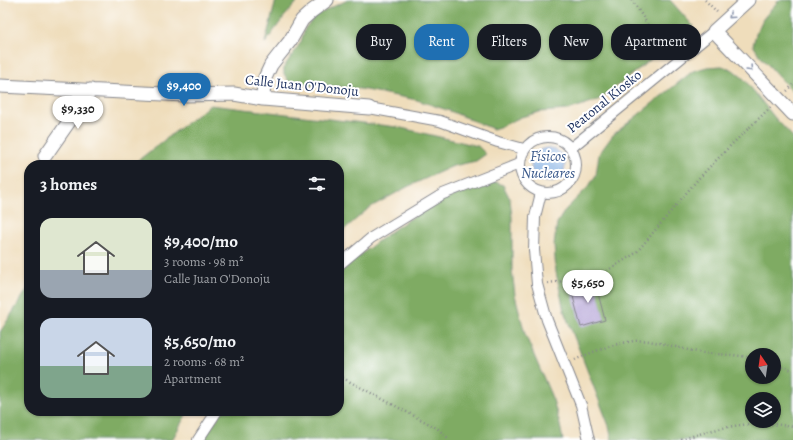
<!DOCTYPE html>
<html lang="en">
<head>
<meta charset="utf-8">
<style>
  :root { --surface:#171b24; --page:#242831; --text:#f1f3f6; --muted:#9ea1a6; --accent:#1f6fb2 }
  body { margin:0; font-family:Alegreya,serif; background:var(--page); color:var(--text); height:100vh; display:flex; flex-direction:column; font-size:15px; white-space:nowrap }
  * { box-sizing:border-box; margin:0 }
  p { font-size:13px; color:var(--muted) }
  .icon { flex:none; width:22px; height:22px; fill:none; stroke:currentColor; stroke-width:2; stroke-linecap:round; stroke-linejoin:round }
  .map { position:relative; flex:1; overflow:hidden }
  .sheet { position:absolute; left:24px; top:160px; width:320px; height:256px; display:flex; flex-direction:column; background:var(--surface); border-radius:16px; box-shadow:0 1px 3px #0004 }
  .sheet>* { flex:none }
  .guide { position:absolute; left:356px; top:24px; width:377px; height:36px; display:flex; gap:8px }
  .needle { width:26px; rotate:347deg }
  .buttons { position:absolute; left:745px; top:348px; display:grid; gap:8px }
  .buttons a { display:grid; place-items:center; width:36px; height:36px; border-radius:50%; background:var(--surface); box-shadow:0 1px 3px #0004; font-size:20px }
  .price { position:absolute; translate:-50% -34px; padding:0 9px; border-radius:14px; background:#fff; color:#222; font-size:13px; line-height:26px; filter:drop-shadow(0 1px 2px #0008) }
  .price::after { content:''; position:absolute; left:50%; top:24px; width:12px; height:9px; margin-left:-6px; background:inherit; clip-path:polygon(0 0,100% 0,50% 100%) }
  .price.current { background:var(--accent); color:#fff }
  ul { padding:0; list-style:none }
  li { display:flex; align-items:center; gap:12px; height:100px; padding:0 16px }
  li span { display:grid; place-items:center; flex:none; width:112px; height:80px; border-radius:12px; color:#555 }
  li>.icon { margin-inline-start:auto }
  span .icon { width:48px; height:48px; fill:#fffc; stroke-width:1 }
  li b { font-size:17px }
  h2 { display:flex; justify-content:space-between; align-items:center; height:48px; padding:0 16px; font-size:17px }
  .pill { padding:0 14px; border-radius:16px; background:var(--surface); box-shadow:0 1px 3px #0004; font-size:14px; line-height:36px }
  .pill.current { background:var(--accent); color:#fff }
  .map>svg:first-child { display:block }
  .forest { fill:#7fab63; stroke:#4d6d60; fill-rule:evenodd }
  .water { fill:#74a6df; stroke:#486a9e }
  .building { fill:#b2a2d6 }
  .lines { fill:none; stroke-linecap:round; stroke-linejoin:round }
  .pedestrian-casing { stroke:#85868c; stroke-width:12 }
  .minor-casing { stroke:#85868c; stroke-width:15 }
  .path { stroke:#85868c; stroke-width:2.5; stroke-dasharray:1 3; stroke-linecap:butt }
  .pedestrian { stroke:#fff; stroke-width:10 }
  .minor { stroke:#fff; stroke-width:13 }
  .oneway { stroke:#8d97ae }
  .labels { text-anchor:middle; stroke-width:4; stroke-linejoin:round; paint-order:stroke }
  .street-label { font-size:14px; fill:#1b2f5e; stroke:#fff }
  .water-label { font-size:15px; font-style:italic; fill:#3a598b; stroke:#fff }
</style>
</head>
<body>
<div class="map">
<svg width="793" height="440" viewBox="0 0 793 440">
  <rect width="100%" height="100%" fill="#fff"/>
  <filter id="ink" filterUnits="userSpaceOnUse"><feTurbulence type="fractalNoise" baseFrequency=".025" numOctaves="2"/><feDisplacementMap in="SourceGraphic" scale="8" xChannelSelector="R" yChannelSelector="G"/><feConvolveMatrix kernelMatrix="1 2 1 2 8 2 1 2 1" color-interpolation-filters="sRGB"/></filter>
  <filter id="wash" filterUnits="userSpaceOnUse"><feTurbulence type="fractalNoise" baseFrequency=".012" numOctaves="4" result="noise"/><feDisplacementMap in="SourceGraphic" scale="16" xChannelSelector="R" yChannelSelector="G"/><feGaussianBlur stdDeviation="0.9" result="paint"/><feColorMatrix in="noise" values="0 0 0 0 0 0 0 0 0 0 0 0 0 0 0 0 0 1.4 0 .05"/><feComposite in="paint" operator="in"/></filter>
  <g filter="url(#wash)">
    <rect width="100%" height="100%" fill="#efddbb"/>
    <path class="forest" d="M276,0h23l-15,17 -19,26z
      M348,0h322l23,26 -81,64 -14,10 -30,10 -29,2 -18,5 -19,9 -9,3 -43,-18 -33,-11 -57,-11 -40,-4h-19l-11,-2 -6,-9v-7l17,-25 4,-14 11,-12 14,-8z
      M779,0h14v92l-33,-36 -7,-11 3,-11 7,-15z
      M722,66l11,4 11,9 31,39 18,19v303h-181l-3,-14 -45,-115 -8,-39 -2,-27 3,-22 9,-14 23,-23 7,-11 3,-21 14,-19 80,-64 14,-4zM752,355h22v22h-22zM752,399h22v22h-22z
      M210,105l187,22 81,19 8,8 -10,7 -23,5 -46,21 -38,21 -30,26v-69h-207z
      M496,182l7,3 7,14 2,18v53l3,25 10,39 28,66 7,25 3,15h-360l19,-29h117v-138c46,-40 97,-78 157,-91z
      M29,287v124h159l-16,29h-172v-108z"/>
    <path class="water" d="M531 165a17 17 0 1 1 34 0a17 17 0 1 1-34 0Z"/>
    <g id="blocks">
      <path class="building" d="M595,282l10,38 -24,7 -10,-38z"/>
    </g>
  </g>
  <g filter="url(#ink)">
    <use href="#blocks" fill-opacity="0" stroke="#85868c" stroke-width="1"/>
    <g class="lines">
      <defs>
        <path id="pedestrian" d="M369,108l71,13 58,21 26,7
          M520 165a28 28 0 1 1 56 0a28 28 0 1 1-56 0Z
          M571,148l143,-117
          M541,193l-6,24 -1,33 3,34 10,36 34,85 8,35
          M339,265l32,-27 72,-44 76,-30
          M198,440l19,-29"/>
        <path id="minor" d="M748,0l-34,31 79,83
          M0,86l184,9 50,-1 29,5 106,9
          M263,99l1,-19 7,-15 7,-9 12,-15 12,-21 10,-9 15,-11
          M45,156l46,-66"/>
      </defs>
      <use href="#pedestrian" class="pedestrian-casing"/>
      <use href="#minor" class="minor-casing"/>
      <path class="path" d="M632,0l16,25 22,28
        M705,0l12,12
        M787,91l6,-6
        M548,283l23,-3 37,-10 28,-17 62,-74 34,-35 39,-37
        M575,360c18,-9 53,-22 74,-19 18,3 36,9 54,12 16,2 33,1 49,5
        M774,365l19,5
        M339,376l98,52 11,10v2
        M681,440c36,-13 74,-21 112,-13"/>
      <use href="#pedestrian" class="pedestrian"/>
      <use href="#minor" class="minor"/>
    </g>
    <defs><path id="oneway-chevron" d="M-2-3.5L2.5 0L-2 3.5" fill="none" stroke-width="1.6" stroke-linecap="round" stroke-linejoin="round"/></defs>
    <g class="oneway">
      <use href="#oneway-chevron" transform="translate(731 16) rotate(138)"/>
      <use href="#oneway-chevron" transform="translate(750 69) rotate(46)"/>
    </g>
  </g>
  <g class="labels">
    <g class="street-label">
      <text transform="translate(302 85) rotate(6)" y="5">Calle Juan O'Donoju</text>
      <text transform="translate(604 101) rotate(-39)" y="5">Peatonal Kiosko</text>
    </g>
    <g class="water-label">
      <text x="548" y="161">Físicos<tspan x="548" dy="17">Nucleares</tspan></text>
    </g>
  </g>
</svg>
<div class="buttons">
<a><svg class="needle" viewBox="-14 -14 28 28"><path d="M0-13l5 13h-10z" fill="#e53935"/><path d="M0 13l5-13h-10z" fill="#9ea1a6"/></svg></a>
<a><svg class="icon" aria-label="layers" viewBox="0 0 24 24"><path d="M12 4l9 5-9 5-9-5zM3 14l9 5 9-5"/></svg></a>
</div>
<b class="price current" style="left:184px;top:107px">$9,400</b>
<b class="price" style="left:78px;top:130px">$9,330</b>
<b class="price" style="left:588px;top:304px">$5,650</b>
<div class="guide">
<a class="pill">Buy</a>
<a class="pill current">Rent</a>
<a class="pill">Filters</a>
<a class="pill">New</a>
<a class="pill">Apartment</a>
</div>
<section class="sheet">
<h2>3 homes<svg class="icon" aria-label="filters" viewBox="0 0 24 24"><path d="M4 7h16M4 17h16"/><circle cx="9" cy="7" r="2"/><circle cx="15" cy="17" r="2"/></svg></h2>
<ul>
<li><span style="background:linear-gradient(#dfe7d0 65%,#9aa5b1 0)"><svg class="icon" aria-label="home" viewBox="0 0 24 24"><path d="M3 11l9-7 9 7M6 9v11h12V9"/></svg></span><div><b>$9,400/mo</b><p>3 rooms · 98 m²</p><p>Calle Juan O'Donoju</p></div></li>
<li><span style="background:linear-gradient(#c9d6e8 60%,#7fa58c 0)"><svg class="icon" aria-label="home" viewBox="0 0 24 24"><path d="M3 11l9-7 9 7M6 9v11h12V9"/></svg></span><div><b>$5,650/mo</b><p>2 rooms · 68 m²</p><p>Apartment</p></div></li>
</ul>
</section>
</div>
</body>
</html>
